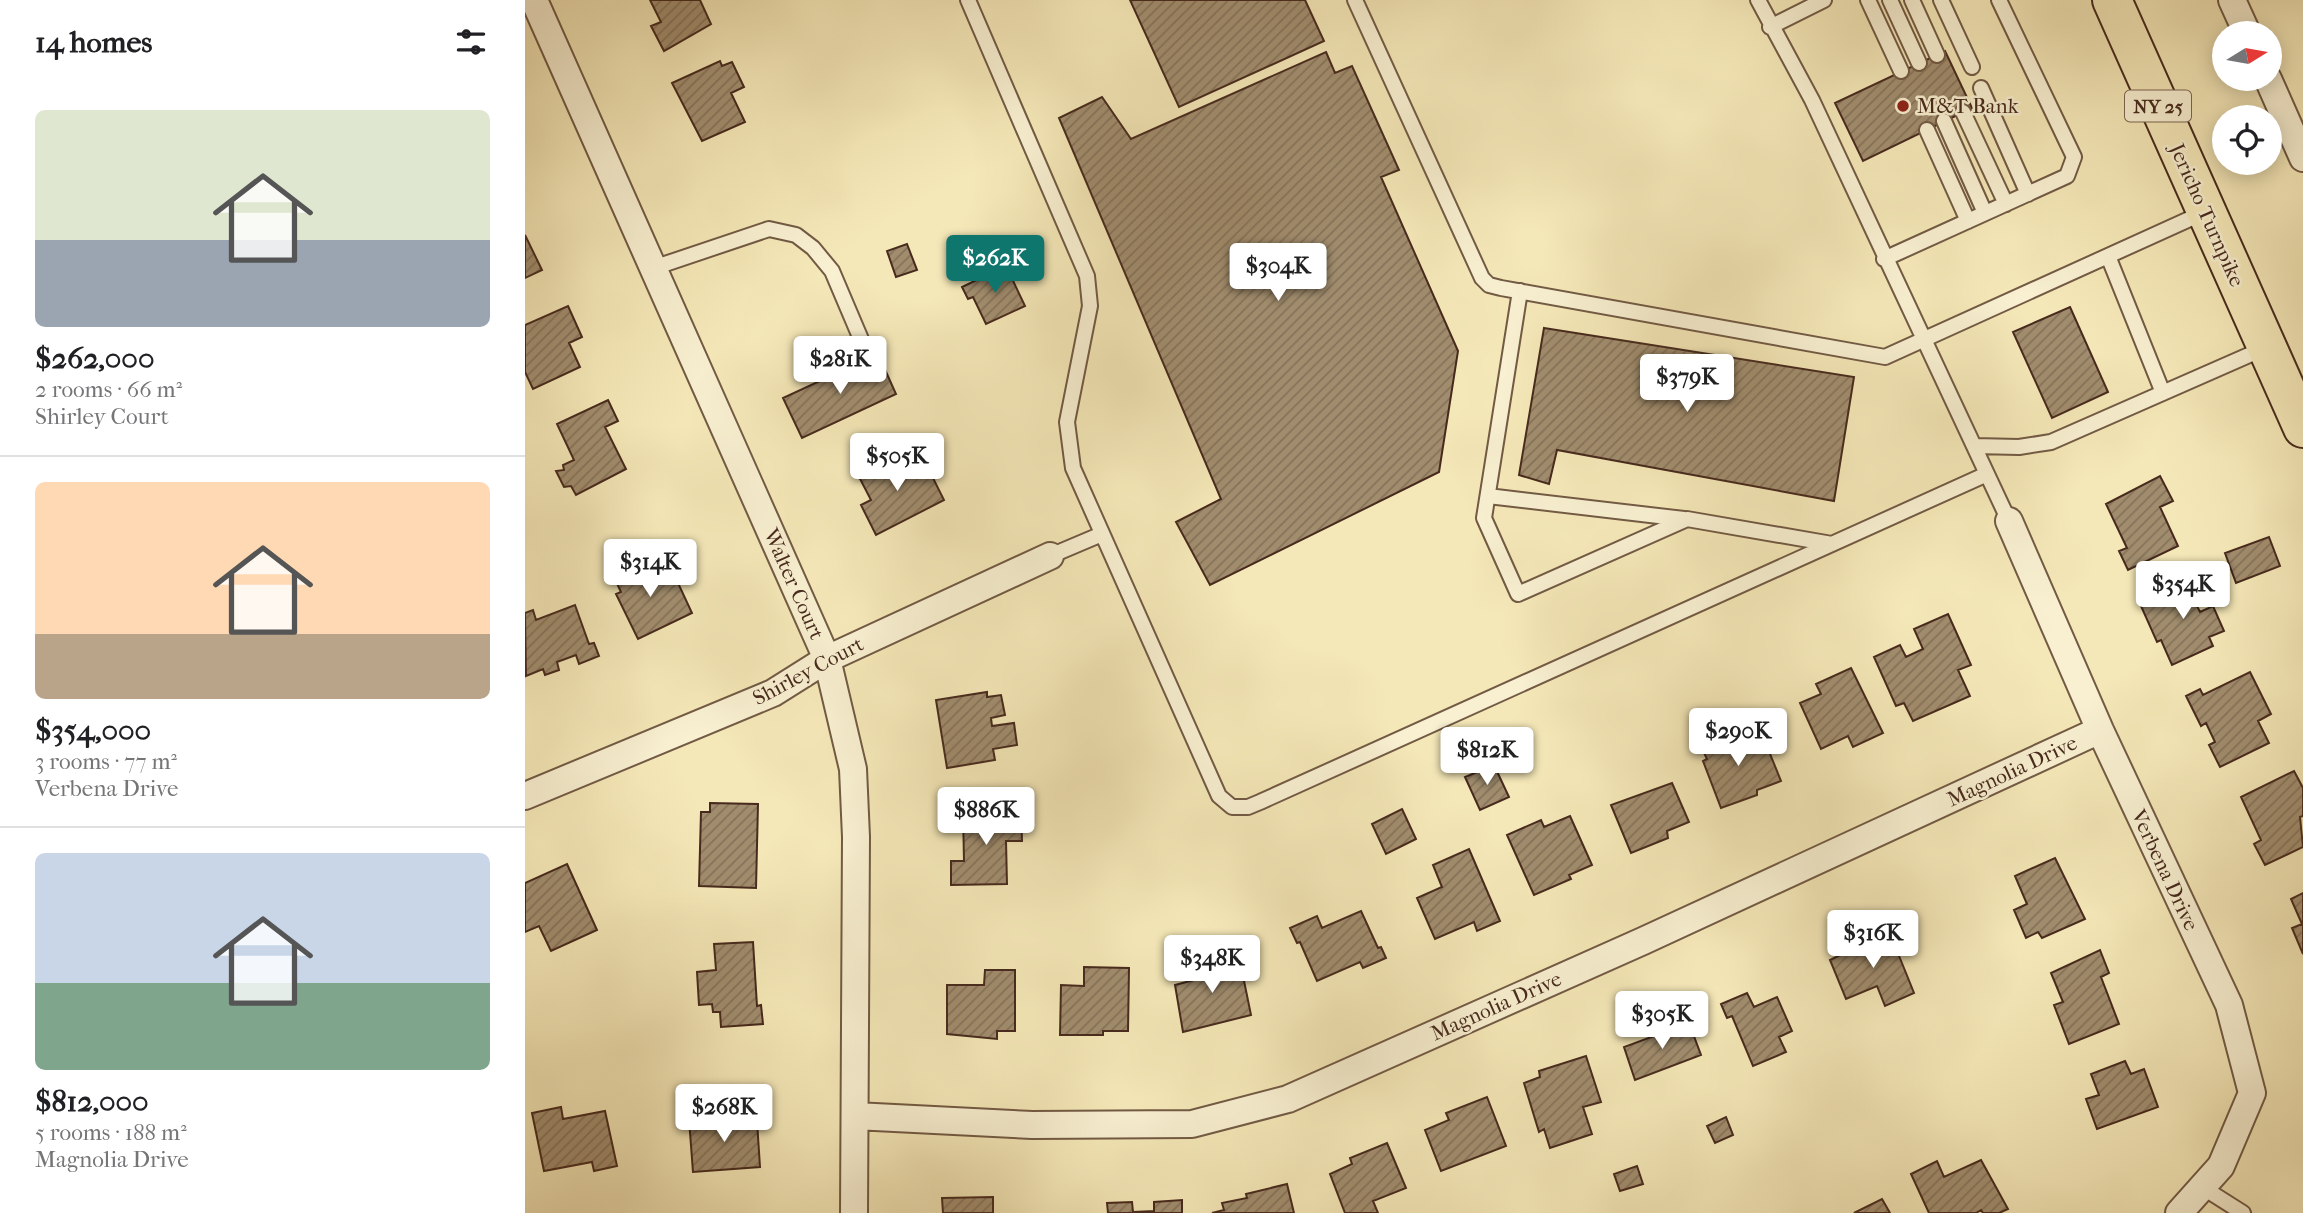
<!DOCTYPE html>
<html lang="en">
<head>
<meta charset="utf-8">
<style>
  :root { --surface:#fff; --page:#f6f6f6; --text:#202124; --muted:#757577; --line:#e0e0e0; --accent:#0f766e }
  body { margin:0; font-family:"IM FELL French Canon",serif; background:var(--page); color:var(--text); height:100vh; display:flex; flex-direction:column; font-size:26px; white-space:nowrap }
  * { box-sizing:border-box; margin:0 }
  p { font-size:23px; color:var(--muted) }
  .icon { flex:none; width:38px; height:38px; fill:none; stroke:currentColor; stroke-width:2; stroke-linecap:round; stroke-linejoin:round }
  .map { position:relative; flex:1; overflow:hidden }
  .side { display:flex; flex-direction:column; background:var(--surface); width:525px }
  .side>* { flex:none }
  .needle { width:46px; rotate:79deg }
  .fabs { position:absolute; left:1687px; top:21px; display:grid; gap:14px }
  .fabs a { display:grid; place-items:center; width:70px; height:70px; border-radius:50%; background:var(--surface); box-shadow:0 4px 18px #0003; font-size:35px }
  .price { position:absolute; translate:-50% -60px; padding:0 16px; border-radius:7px; background:#fff; color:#222; font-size:23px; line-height:46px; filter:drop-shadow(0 2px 4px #0008) }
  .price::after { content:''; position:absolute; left:50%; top:42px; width:21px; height:16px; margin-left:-10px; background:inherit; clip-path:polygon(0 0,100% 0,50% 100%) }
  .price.current { background:var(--accent); color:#fff }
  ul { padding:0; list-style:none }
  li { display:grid; align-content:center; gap:14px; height:371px; padding:0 35px }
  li+li { border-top:2px solid var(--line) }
  li span { display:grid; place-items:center; height:217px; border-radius:10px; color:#555 }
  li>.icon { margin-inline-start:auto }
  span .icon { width:126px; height:126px; fill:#fffc; stroke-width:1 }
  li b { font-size:30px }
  h2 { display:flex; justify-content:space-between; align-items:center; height:84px; padding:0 35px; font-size:30px }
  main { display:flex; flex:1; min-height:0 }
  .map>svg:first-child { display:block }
  .building { fill:url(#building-hatch); stroke:#472a1d; stroke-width:2 }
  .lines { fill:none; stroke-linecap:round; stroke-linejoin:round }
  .service-casing { stroke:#725a44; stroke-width:18 }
  .minor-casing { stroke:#725a44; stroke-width:30 }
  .primary-casing { stroke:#472a1d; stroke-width:42 }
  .service { stroke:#f8f0d1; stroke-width:14 }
  .minor { stroke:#f8f0d1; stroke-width:26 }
  .primary { stroke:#f5e8b8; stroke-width:38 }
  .poi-dot { fill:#8f2418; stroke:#f8f0d1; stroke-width:2.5 }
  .labels { text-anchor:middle; stroke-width:5; stroke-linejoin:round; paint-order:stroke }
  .shield { fill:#f8f0d1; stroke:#7c6553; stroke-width:2 }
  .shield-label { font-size:19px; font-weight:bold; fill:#472a1d }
  .poi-label { font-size:21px; fill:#472a1d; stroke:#f8f0d1; text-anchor:start }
  .street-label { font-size:21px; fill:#472a1d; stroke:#f8f0d1 }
</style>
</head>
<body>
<main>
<section class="side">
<h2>14 homes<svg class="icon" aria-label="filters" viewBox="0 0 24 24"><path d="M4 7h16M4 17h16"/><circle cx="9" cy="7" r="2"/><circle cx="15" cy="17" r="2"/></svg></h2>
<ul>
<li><span style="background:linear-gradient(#dfe7d0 60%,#9aa5b1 0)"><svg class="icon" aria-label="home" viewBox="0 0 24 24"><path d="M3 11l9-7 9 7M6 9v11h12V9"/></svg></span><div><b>$262,000</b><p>2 rooms · 66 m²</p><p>Shirley Court</p></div></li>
<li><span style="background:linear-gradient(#ffd9b3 70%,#b9a48a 0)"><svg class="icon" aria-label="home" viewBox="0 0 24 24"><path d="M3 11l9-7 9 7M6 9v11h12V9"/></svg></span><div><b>$354,000</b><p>3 rooms · 77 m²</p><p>Verbena Drive</p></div></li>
<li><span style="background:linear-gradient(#c9d6e8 60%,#7fa58c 0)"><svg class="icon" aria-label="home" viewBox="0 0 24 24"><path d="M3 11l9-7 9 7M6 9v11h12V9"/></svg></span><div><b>$812,000</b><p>5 rooms · 188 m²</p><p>Magnolia Drive</p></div></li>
</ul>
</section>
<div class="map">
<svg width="1778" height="1213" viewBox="0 0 1778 1213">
  <defs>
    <pattern id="building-hatch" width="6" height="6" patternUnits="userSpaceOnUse" patternTransform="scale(1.75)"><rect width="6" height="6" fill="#a18d6e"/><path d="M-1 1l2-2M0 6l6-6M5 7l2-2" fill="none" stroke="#85735a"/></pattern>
  </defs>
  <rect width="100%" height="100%" fill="#f5e8b8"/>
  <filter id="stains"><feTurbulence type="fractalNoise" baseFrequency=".00286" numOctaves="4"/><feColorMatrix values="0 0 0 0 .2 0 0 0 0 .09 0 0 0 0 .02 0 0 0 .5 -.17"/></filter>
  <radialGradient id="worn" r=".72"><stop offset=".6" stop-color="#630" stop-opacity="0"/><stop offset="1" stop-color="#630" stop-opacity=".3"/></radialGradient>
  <path class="building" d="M125,0h50l11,24 -47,27 -13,-25 10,-4z
    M605,0h175l19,41 -145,66z
    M1420,51l27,57 -109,53 -28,-58z
    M801,52l9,21 17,-7 47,104 -18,7 77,174 -19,121 -229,113 -34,-63 45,-23 -162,-381 43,-21 29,42z
    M195,61l2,5 10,-4 12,25 -13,6 14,29 -43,19 -30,-58z
    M0,235l17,35 -17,8z
    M382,244l10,26 -21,7 -9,-26z
    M481,266l19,40 -39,18 -13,-27 -5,2 -6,-12z
    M43,306l14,31 -13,6 11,24 -47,22 -8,-17v-47z
    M1545,307l38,85 -56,26 -39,-86z
    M1019,328l310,49 -20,124 -277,-51 -8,34 -30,-9z
    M353,354l18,40 -94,44 -19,-40z
    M83,400l10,21 -13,6 21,42 -50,26 -5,-9 -7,1 -8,-16 8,-1 -1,-5 11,-5 -17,-36z
    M380,452l12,24 12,-6 15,30 -68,35 -15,-30 10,-5 -13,-25z
    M1635,476l13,25 -13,6 18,39 -50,24 -9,-19 8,-3 -21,-44z
    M1744,537l11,29 -44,17 -11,-30z
    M118,561l9,19 20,-10 20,43 -54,26 -22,-45 5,-2 -8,-17z
    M1681,579l8,17 -18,8 4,8 13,-6 11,25 -15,6 4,9 -41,19 -11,-25 -4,2 -16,-36 46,-22 2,3z
    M50,605l14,39 5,-1 5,13 -20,8 -3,-9 -19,7 2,8 -14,5 -2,-6 -17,7 -1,-63 8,-3 3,10z
    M1423,614l23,51 -13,5 12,26 -57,25 -9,-18 -8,3 -22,-49 26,-12 6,12 17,-8 -9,-20z
    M1326,668l32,65 -30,14 -5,-11 -27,13 -21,-46 21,-9 -5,-10z
    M1725,672l21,42 -13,7 11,22 -49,24 -11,-22 6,-3 -9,-19 -5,3 -15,-30 14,-7 3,6z
    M462,692v5l14,-2 4,20 -14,3 1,8 22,-3 3,22 -24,4 2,11 -48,8 -11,-68z
    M1207,729l7,19 25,-9 17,42 -24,9v5l-36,13 -18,-47 4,-2 -8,-17z
    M969,765l15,32 -29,13 -15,-33z
    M1769,771l9,17v28l-3,1 3,30 -38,18 -11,-21 7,-4 -20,-43z
    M1147,783l17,39 -22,9 1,7 -37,15 -20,-48z
    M185,803l48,1 -2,84 -57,-2 2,-74h9z
    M877,809l14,30 -30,15 -14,-30z
    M496,810l1,31h-16l1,43 -56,1v-24h13l-1,-50z
    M1045,816l22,49 -23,10 2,4 -37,16 -27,-60 34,-15 3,7z
    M944,849l31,72 -23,10 -3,-9 -39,17 -18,-41 25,-11 -9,-22z
    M1530,858l30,61 -43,19 -4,-6 -12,6 -12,-28 13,-6 -12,-28z
    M42,864l30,66 -46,21 -12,-25 -14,6v-49z
    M1778,893v61l-11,-26 10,-4 -11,-25z
    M836,911l17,37 3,-1 5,11 -23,10 -3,-6 -43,19 -17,-39 -3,1 -7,-15 27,-12 5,12z
    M1364,931l25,62 -29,13 -8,-20 -31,13 -16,-39z
    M228,942l4,64 4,-1 2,19 -42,3 -1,-15h-7l-1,-8 -13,1 -2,-33 19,-2 -2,-26z
    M1575,950l9,23 -8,4 18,47 -50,20 -15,-39 9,-3 -12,-29z
    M700,952l4,23 13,-4 9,44 -68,17 -8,-47 19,-5 -1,-19z
    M559,967l45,1 -1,63h-25v4h-43l1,-50 23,1z
    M460,970h30v61h-18v8l-50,-5v-49h37z
    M1222,993l7,14 23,-10 15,34 -13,6 7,15 -33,14 -21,-50 -5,2 -6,-14z
    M1164,1023l12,32 -66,25 -11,-33z
    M1061,1056l15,46 -18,5 9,27 -42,14 -6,-19 -5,3 -15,-49 16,-6 -1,-6z
    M1600,1061l6,13 13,-5 14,38 -61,22 -11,-30 13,-4 -8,-21z
    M962,1097l19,49 -65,25 -16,-41 24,-10 -3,-7z
    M36,1107l2,12 42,-8 12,55 -23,5 -2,-9 -48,9 -12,-58z
    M207,1117v6l25,-2 3,46 -67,5 -4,-53z
    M1201,1117l7,18 -18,8 -8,-17z
    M862,1143l19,45 -33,13 5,12h-33l-15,-39 22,-10 -2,-6z
    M1456,1160l27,49 -9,4h-16l-2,-3 -5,3h-47l-18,-39 26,-13 7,16z
    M1112,1166l6,18 -23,7 -6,-17z
    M762,1184l7,29h-82l12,-3 -2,-7 25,-5 -1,-4z
    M417,1198l51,-1v16h-50z
    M1357,1199l8,14h-36z
    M657,1200v13h-74l-1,-10 25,-1 1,10 21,-1v-9z"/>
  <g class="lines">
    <defs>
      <path id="service" d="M443,0l119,276 3,30 -23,116 6,46 146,328 13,11h16l12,-5 727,-328
        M830,0l127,278 7,7 12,3 384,69 320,-145
        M1233,0l54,100 197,421
        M1343,0l33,71
        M1365,0l29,63
        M1387,0l25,55
        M1416,0l31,67
        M1245,27l54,-27
        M1456,88l47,106
        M1438,112l43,92
        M1419,121l41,92
        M1402,130l41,91
        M1583,256l55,137
        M1359,259l183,-83 7,-19 -75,-157
        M128,268l116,-39 27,6 17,13 19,23 31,73
        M995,291l-36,227 34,76 169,-75 145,25
        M1449,446l45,1 32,-5 214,-94
        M963,496l196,23
        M525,556l52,-22
        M1677,1187l41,26"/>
      <path id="minor" d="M9,0l293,659 26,110 3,68 -2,376
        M1707,0l15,33
        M1743,79l35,79
        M1484,521l91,209 129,275 23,88 -31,73 -42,47
        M0,796l248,-103 54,-34 223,-103
        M330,1116l177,9 160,-1 96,-25 355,-158 457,-211"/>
      <path id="primary" d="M1587,0l191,428"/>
    </defs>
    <use href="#service" class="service-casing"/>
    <use href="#minor" class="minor-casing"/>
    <use href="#primary" class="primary-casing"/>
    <use href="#service" class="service"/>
    <use href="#minor" class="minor"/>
    <use href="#primary" class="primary"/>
  </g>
  <circle class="poi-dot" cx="1378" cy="106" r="7"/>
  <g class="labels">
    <rect class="shield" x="1600" y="90.5" width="66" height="31" rx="5"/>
    <g class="shield-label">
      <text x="1633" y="113">NY 25</text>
    </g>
    <g class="poi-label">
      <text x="1392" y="113">M&amp;T Bank</text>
    </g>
    <g class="street-label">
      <text transform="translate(1682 215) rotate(66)" y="7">Jericho Turnpike</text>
      <text transform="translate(269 584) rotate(66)" y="7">Walter Court</text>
      <text transform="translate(283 671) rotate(-28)" y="7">Shirley Court</text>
      <text transform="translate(1487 771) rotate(-25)" y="7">Magnolia Drive</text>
      <text transform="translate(1640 870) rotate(65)" y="7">Verbena Drive</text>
      <text transform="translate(971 1006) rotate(-24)" y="7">Magnolia Drive</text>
    </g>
  </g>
  <rect width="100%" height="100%" filter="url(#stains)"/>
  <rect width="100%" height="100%" fill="url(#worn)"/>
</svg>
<div class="fabs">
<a><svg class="needle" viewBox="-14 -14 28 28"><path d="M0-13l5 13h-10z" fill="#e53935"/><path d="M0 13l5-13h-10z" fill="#757577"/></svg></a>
<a><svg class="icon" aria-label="locate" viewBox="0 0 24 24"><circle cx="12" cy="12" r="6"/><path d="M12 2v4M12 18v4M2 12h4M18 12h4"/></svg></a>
</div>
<b class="price current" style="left:470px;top:295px">$262K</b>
<b class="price" style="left:753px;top:303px">$304K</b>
<b class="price" style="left:315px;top:396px">$281K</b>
<b class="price" style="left:1162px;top:414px">$379K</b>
<b class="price" style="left:372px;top:493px">$505K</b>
<b class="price" style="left:125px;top:599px">$314K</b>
<b class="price" style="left:1658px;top:621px">$354K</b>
<b class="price" style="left:1213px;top:768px">$290K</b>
<b class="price" style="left:962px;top:787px">$812K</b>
<b class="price" style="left:461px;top:847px">$886K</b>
<b class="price" style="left:1348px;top:970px">$316K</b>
<b class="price" style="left:687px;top:995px">$348K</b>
<b class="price" style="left:1137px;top:1051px">$305K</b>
<b class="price" style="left:199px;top:1144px">$268K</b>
</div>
</main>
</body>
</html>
